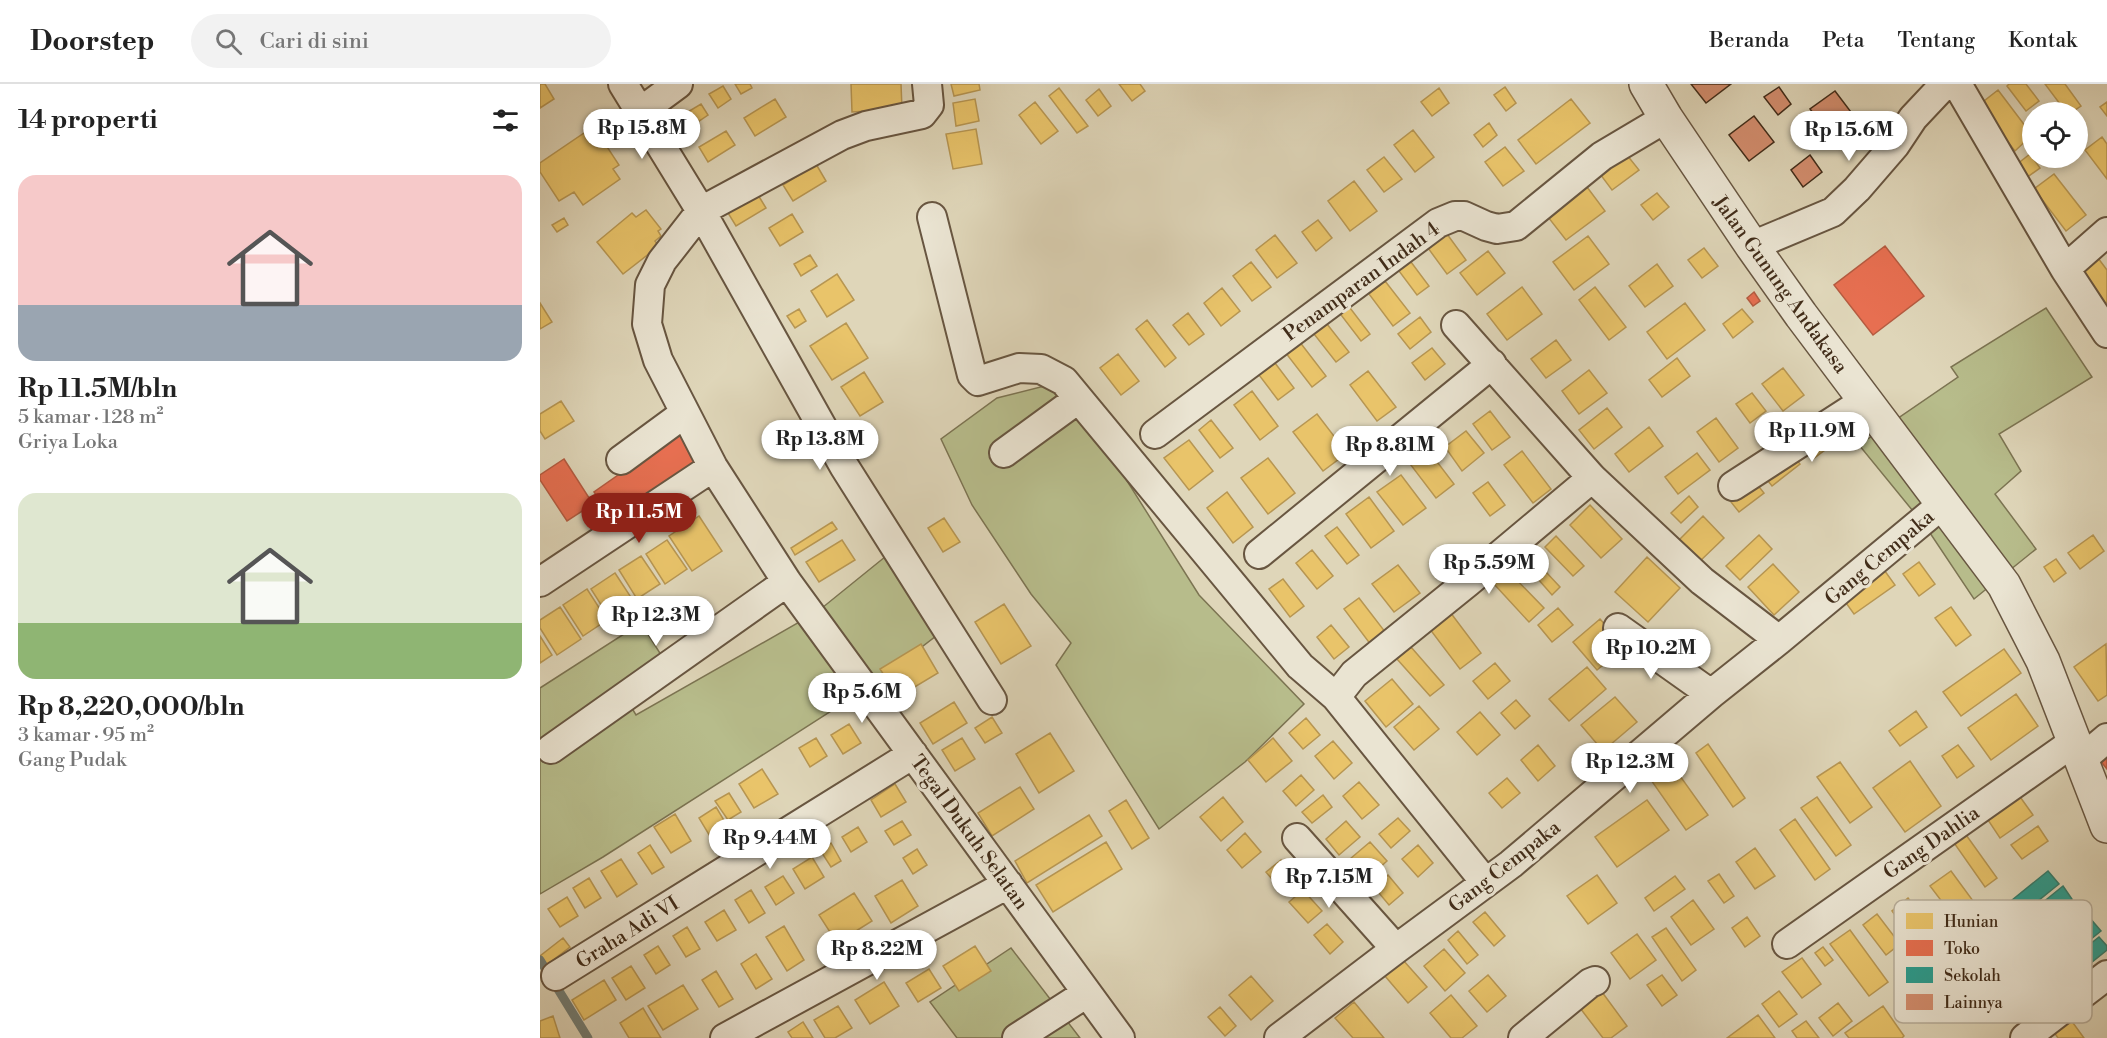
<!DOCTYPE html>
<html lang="id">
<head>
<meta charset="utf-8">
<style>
  :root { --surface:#fff; --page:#f2f2f2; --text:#222; --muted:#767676; --line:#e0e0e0; --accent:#8f2418 }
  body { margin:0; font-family:"Libre Bodoni",serif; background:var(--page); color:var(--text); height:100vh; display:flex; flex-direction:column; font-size:22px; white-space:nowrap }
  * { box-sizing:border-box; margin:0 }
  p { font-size:20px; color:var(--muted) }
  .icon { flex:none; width:33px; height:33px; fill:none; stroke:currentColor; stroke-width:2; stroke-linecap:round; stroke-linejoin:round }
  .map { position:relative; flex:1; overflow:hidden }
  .details { display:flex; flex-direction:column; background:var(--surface); width:540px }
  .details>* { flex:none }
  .buttons { position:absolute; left:1482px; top:18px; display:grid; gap:12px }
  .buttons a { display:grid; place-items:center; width:66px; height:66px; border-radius:50%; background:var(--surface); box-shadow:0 3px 9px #0003; font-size:30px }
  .price { position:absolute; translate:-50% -51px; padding:0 14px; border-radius:21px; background:#fff; color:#222; font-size:20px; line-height:39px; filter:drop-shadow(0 2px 3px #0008) }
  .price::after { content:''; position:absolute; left:50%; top:36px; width:18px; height:14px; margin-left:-9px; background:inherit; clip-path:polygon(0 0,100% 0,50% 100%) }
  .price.on { background:var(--accent); color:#fff }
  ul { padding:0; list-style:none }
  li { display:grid; align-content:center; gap:12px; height:318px; padding:0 18px }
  li span { display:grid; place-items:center; height:186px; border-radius:18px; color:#555 }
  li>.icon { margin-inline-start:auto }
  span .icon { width:108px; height:108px; fill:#fffc; stroke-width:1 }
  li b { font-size:26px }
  h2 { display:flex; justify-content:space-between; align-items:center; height:72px; padding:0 18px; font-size:26px }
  header { display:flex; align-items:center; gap:36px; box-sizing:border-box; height:84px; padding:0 30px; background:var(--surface); border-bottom:2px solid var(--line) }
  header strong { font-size:28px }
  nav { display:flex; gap:33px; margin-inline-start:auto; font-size:21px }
  .search { width:420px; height:54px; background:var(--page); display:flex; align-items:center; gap:15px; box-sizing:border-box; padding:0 21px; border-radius:33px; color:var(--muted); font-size:22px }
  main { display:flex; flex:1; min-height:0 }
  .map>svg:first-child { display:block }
  .green { fill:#b7bc8b; stroke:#7c7452; stroke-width:1.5 }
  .homes { fill:#e9c46a; stroke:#b79652; stroke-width:1.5 }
  .shops { fill:#e76f51; stroke:#b55b40; stroke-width:1.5 }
  .schools { fill:#2a9d8f; stroke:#317b6c; stroke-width:1.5 }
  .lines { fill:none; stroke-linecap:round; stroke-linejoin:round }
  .stream { stroke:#737f77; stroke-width:9 }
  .building { fill:#d48e6f; stroke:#412c19; stroke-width:1.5 }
  .minor-casing { stroke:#685641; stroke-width:32 }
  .tertiary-casing { stroke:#685641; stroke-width:36 }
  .minor { stroke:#eae4d2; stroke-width:28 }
  .tertiary { stroke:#eae4d2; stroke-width:33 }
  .labels { text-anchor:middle; stroke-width:6; stroke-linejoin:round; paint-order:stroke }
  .street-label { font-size:20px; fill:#412c19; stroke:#eae4d2 }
  .key { fill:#eae4d2; stroke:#b7ad9a; stroke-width:1.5 }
  .key-label { font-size:16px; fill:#412c19 }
</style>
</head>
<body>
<header>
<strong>Doorstep</strong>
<div class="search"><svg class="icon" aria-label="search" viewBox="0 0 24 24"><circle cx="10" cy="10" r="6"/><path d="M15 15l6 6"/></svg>Cari di sini</div>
<nav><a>Beranda</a><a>Peta</a><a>Tentang</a><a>Kontak</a></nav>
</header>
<main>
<section class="details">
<h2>14 properti<svg class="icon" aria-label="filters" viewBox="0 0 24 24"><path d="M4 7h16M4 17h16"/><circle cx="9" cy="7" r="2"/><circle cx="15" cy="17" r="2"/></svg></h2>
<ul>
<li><span style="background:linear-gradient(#f6c9c9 70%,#9aa5b1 0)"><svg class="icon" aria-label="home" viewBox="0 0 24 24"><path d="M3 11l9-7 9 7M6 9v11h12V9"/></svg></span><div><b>Rp 11.5M/bln</b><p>5 kamar · 128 m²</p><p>Griya Loka</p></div></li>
<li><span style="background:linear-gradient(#dfe7d0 70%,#8fb573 0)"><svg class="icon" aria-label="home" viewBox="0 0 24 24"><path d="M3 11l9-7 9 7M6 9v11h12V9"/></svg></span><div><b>Rp 8,220,000/bln</b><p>3 kamar · 95 m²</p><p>Gang Pudak</p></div></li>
</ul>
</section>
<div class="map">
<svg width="1567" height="954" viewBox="0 0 1567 954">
  <rect width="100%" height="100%" fill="#dfd6b9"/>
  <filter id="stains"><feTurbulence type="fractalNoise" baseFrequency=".00333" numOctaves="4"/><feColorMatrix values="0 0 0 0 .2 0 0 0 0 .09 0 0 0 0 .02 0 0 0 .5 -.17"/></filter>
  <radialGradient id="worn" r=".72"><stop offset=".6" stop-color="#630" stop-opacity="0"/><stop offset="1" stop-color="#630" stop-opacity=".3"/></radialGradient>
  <path class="green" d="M1506,224l46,69 -93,57 22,37 -26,23 41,55 -62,50 -48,-72 -67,-82 99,-68 -7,-10z
    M524,297l135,214 105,109 -59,58 -86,67 -103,-164 15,-22 -40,-49 -59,-89 -31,-66 56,-41z
    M361,460l57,75 -83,64 -272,174 -63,37v-206l101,-65 27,43 -47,24 15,25 181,-103z
    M471,864l69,90h-123l-27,-36z"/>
  <path class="homes" d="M0,0h5l9,15 -14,9z
    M195,0h15l2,4 -11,6z
    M311,0h50l1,25 -50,3z
    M411,0h28l1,6 -26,6z
    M579,0h21l5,7 -13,10z
    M1469,0h17l13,17 -13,10 -19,-25z
    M1505,0h20l16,22 -9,6h-6z
    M183,2l8,13 -13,9 -9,-14z
    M965,3l11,16 -10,8 -12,-16z
    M519,4l29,38 -11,7 -28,-37z
    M899,4l10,15 -17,13 -11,-14z
    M559,5l12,17 -13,10 -12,-16z
    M1458,6l34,45 -17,16 -36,-46z
    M235,15l11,18 -31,19 -11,-18z
    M435,15l4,22 -23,5 -3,-23z
    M1031,15l19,24 -54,41 -18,-24z
    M495,18l23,29 -17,13 -22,-29z
    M1567,18v14l-7,-9z
    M161,20l7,11 -19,13 -8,-12z
    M949,39l8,12 -14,12 -9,-12z
    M436,45l6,35 -29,5 -7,-35z
    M873,46l21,27 -19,15 -21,-27z
    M47,47l7,9 6,-4 19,29 -6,4 7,10 -37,26 -9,-13 -15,9 -19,-29v-9z
    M186,47l9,14 -27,17 -9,-15z
    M1562,53l5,7v35l-22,-29z
    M965,63l19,24 -21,15 -18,-24z
    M1083,66l16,20 -27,20 -15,-20z
    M1490,70l10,14 -14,10 -10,-13z
    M844,73l18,22 -18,13 -17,-22z
    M276,80l10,17 -33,20 -10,-16z
    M1514,90l32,41 -20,16 -32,-42z
    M814,97l23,30 -27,20 -22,-30z
    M1047,103l18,24 -39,29 -18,-23z
    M215,106l11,18 -30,18 -11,-18z
    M1117,109l12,14 -16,13 -12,-15z
    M106,126l15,19 -3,2 3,5 -6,5 4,5 -36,28 -26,-32 35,-29 4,4z
    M252,130l11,18 -23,14 -11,-18z
    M24,134l4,7 -11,7 -5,-7z
    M778,136l14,18 -16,13 -14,-19z
    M907,150l19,26 -19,14 -19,-26z
    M735,151l22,28 -20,15 -21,-28z
    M1048,152l21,28 -35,26 -21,-28z
    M1164,164l14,18 -16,12 -14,-18z
    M948,167l17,22 -28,22 -17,-22z
    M270,171l7,11 -16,10 -7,-12z
    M868,174l21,28 -12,9 -21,-28z
    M1558,174l9,12v32l-6,4 -25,-32z
    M711,178l20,25 -19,14 -19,-25z
    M1117,180l16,22 -28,21 -16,-21z
    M297,190l17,26 -27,17 -16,-26z
    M845,197l25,32 -17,13 -24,-32z
    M982,203l20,27 -35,26 -20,-26z
    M1055,203l31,40 -17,13 -30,-40z
    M682,204l18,23 -19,15 -17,-23z
    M0,219l12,19 -12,7z
    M1145,219l20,27 -38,29 -20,-27z
    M807,220l23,30 -9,7 -23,-30z
    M259,225l7,12 -11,7 -8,-12z
    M1202,225l11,13 -20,16 -10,-14z
    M648,229l16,21 -15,11 -16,-20z
    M880,233l11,15 -21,17 -12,-15z
    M607,236l29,38 -11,9 -29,-38z
    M306,239l22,35 -36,22 -22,-34z
    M787,240l22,28 -13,10 -22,-28z
    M1016,256l15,20 -25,18 -15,-19z
    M759,257l27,35 -14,11 -27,-35z
    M892,264l13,16 -20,16 -13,-17z
    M578,270l21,27 -18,14 -21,-27z
    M1137,274l13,18 -28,21 -13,-17z
    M735,279l19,25 -16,12 -19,-25z
    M1243,284l21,27 -21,16 -21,-27z
    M1049,286l18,23 -28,21 -17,-23z
    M828,287l28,36 -19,14 -27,-36z
    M324,288l19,30 -23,14 -19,-29z
    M712,307l26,35 -18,14 -26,-35z
    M1212,309l14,18 -16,12 -14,-19z
    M21,317l13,20 -29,18 -5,-8v-17z
    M1067,324l15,19 -28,22 -15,-19z
    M950,327l20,26 -18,13 -19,-26z
    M777,330l30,39 -24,18 -30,-39z
    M1176,334l22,30 -19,14 -22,-30z
    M671,336l22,28 -13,10 -21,-28z
    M1109,343l14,19 -34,26 -14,-18z
    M1275,345l14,18 -16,12 -13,-18z
    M926,347l18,22 -22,18 -17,-24z
    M649,356l24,31 -24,19 -25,-32z
    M885,362l29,38 -18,14 -29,-38z
    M1249,366l11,14 -28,22 -12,-15z
    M982,367l29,38 -18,14 -29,-38z
    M1157,369l13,17 -32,24 -13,-17z
    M728,374l27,35 -27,21 -27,-36z
    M861,391l25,33 -23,17 -26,-33z
    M1212,394l12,15 -25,19 -12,-15z
    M948,398l17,23 -15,11 -17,-23z
    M687,408l26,35 -20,16 -26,-35z
    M1149,412l9,11 -17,16 -10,-10z
    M829,413l25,34 -23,17 -25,-34z
    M1050,421l32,34 -21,19 -31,-33z
    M159,432l23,35 -30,20 -23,-35z
    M1163,432l21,22 -27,26 -21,-21z
    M404,434l16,24 -17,10 -15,-24z
    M292,438l5,7 -42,26 -4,-7z
    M797,443l22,28 -12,9 -22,-28z
    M1219,451l13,14 -32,31 -14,-14z
    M1553,451l11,16 -24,18 -12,-16z
    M1016,452l28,30 -11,10 -28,-29z
    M127,456l20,29 -22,15 -19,-30z
    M302,456l13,20 -36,22 -13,-20z
    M772,466l21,26 -16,13 -21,-26z
    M101,472l19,28 -23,15 -18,-29z
    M1107,473l33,31 -32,34 -33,-30z
    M1516,475l10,14 -12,9 -10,-15z
    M1379,478l16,22 -16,12 -16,-22z
    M1233,480l26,28 -25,23 -26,-28z
    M858,481l22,28 -26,19 -22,-28z
    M1342,483l13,18 -41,29 -13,-18z
    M968,487l36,37 -15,14 -35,-38z
    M1006,488l14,15 -8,8 -14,-16z
    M75,489l21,32 -24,17 -21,-33z
    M743,495l21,27 -14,11 -21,-28z
    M47,505l20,31 -24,16 -20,-31z
    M819,514l27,35 -15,12 -27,-36z
    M464,520l27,42 -30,18 -26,-42z
    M20,523l21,32 -24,16 -17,-27v-8z
    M1411,523l20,28 -15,11 -21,-28z
    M1018,524l15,17 -21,17 -14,-17z
    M910,528l31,41 -21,16 -31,-41z
    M1060,535l25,28 -28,23 -24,-28z
    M791,541l18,22 -15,12 -17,-22z
    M0,552l12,19 -12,8z
    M381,560l17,29 -40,24 -18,-28z
    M1566,560l1,51 -9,6 -24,-34z
    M871,563l33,38 -14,11 -33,-37z
    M1464,565l17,24 -60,43 -18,-24z
    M955,579l15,18 -22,18 -15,-18z
    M1047,583l19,22 -37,32 -20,-22z
    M852,595l21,25 -27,23 -21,-26z
    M1476,610l22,32 -47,34 -23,-32z
    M1075,613l22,25 -34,29 -22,-26z
    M976,616l14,16 -15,13 -14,-16z
    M414,618l13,21 -34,21 -13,-21z
    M879,622l20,23 -25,21 -20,-23z
    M1376,627l11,16 -27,19 -11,-15z
    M940,628l20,23 -23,20 -20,-23z
    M452,633l10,16 -17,10 -10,-15z
    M766,634l14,17 -17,14 -14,-16z
    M309,640l12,19 -18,11 -12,-19z
    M510,649l24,38 -35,22 -23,-39z
    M276,654l11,18 -17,11 -11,-19z
    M422,654l13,21 -20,12 -13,-21z
    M733,654l19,23 -26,21 -18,-22z
    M793,657l19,22 -18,16 -19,-23z
    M1168,660l37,54 -12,9 -37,-54z
    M998,661l17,21 -17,15 -17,-21z
    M1418,661l16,21 -17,12 -15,-22z
    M1125,671l43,60 -22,15 -42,-60z
    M1370,677l31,45 -36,26 -32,-44z
    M1300,678l32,45 -22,16 -33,-46z
    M222,685l16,25 -24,14 -15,-24z
    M761,691l13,15 -18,16 -13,-15z
    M967,694l13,15 -18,15 -13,-15z
    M819,698l20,23 -17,14 -19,-23z
    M355,700l11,18 -25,15 -10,-17z
    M480,703l14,22 -42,27 -14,-23z
    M189,709l12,19 -13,8 -13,-19z
    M1478,710l15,21 -33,23 -14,-21z
    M783,711l9,12 -20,16 -10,-11z
    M683,713l20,25 -22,19 -21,-24z
    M1277,713l34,48 -15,11 -35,-48z
    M586,716l23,38 -17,11 -23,-38z
    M1107,716l22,30 -52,37 -22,-30z
    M176,723l12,20 -17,11 -12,-20z
    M135,730l16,27 -20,12 -17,-26z
    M549,731l13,21 -75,47 -12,-22z
    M858,734l12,13 -19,17 -12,-14z
    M1255,735l35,50 -15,11 -35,-50z
    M362,737l9,14 -17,10 -9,-14z
    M806,737l14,16 -21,18 -13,-16z
    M1498,742l10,15 -26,18 -11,-14z
    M318,743l9,15 -16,10 -9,-15z
    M1424,748l33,46 -12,9 -33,-47z
    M705,749l16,19 -19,16 -15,-18z
    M566,758l16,27 -69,43 -17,-27z
    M830,758l17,19 -26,23 -17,-20z
    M291,759l10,18 -10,6 -11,-17z
    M110,761l14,22 -12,7 -14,-21z
    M878,761l15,18 -15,14 -16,-18z
    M1215,764l20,28 -20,13 -19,-27z
    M377,765l10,16 -14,9 -10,-16z
    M272,773l12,20 -19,12 -12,-20z
    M81,775l16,25 -20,13 -16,-26z
    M741,776l15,18 -14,13 -16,-19z
    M1411,787l28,38 -20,15 -29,-38z
    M1179,790l15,22 -10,7 -16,-22z
    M848,791l15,18 -14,12 -15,-18z
    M1057,791l20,28 -29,21 -21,-28z
    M243,792l11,17 -18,12 -11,-18z
    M1135,792l10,13 -31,22 -9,-13z
    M49,794l12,20 -16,10 -12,-20z
    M362,796l16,26 -27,17 -16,-27z
    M211,806l14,23 -16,10 -14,-23z
    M763,806l19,21 -14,12 -19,-21z
    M314,809l18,28 -35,22 -18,-28z
    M27,813l11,19 -18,11 -12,-18z
    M1368,814l14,18 -17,13 -13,-18z
    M1153,816l21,29 -23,16 -20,-28z
    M184,826l12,20 -19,11 -12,-19z
    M945,828l20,24 -11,10 -21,-24z
    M1337,830l23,30 -14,11 -23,-30z
    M1207,833l13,19 -15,11 -13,-19z
    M787,840l16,18 -13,12 -16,-19z
    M244,842l20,34 -17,11 -21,-34z
    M147,843l13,22 -14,8 -13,-21z
    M1126,844l30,42 -14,11 -30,-44z
    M1310,846l38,52 -19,14 -39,-52z
    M918,847l20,24 -11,9 -19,-24z
    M1097,850l19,26 -26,19 -19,-26z
    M23,854l7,9 -26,20 -4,-5v-6z
    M118,862l12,19 -14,9 -12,-19z
    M435,862l16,25 -32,20 -16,-25z
    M1283,863l10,13 -8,6 -10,-13z
    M904,865l21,24 -20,18 -21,-25z
    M216,870l16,25 -16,10 -15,-25z
    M1262,874l19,26 -19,14 -20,-26z
    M863,876l24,27 -19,16 -23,-27z
    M91,882l14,22 -19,12 -14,-22z
    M389,885l12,19 -23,14 -12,-19z
    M176,887l17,28 -14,8 -17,-27z
    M948,891l18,21 -19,16 -18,-21z
    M1122,891l15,20 -15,11 -15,-21z
    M711,892l22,25 -22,19 -22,-25z
    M64,896l12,20 -32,20 -12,-20z
    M344,898l15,24 -29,18 -15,-24z
    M143,901l15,24 -35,21 -15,-24z
    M1239,907l18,23 -18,13 -17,-23z
    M1062,908l25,34 -16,12h-8l-23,-30z
    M911,911l26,31 -15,12h-11l-21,-25z
    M814,918l30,36h-31l-18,-20z
    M1298,919l14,18 -19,15 -14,-18z
    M298,922l14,22 -17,10h-10l-11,-18z
    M1343,922l21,30 -2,2h-53l-4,-5z
    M680,923l16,19 -11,10 -17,-19z
    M103,924l18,30h-32l-9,-15z
    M1218,931l17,23h-48z
    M13,932l7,22h-20v-17z
    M1528,932l16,22h-26l-7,-10z
    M1266,937l13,17h-22l-5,-7z
    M263,938l10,16h-21l-4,-6z"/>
  <path class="shops" d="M1345,162l39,50 -51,39 -39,-50z
    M1214,208l6,9 -7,5 -6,-8z
    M141,347l23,33 -87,61 -23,-33z
    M24,375l29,45 -26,17 -27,-41v-5z
    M1567,667v18l-9,-11z"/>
  <path class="schools" d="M1508,787l11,13 -36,29 -11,-13z
    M1523,802l9,13 -37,30 -9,-13z
    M1549,833l12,14 -37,30 -12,-14z
    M1559,853l8,9v4l-31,25 -10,-12z"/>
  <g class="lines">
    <path class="stream" d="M0,876l48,78"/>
  </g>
  <path class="building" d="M1151,0h40l-25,19z
    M1239,3l12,17 -13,11 -14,-18z
    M1295,7l19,25 -25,18 -19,-25z
    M1214,32l20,26 -25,19 -20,-26z
    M1270,71l12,17 -19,15 -12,-17z"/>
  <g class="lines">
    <defs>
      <path id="minor" d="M83,0l78,127 143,255 148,234
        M387,0l2,21 -7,9 -56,12 -24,9 -141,76 -39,50 -12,24 -3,39 11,36 55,107 74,115 333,456
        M1417,0l108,185 42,64
        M100,28l38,-28
        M392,133l40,158 6,6 41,-13 22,1 23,12 236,285 36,31
        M1212,162l81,-34 24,-23 38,-44 18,-27 32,-34
        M1525,185l42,-37
        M916,241l136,153 110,103 77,59
        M615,350l283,-211 17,-7h9l22,10 11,3 19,-3 86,-70 64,-38
        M464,369l74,-54
        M81,376l64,-47
        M1193,402l133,-86
        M719,470l233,-190
        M0,498l173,-115
        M1078,544l93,66
        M11,665l236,-167
        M1542,675l25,-21
        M757,754l99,111
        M945,798l-149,-185 18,-23 114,-92 124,-104
        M1247,860l288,-203
        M16,892l357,-222
        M185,954l283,-154
        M477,954l70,-45
        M739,954l117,-89 115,-85 200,-170 68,-54 165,-137
        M983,954l67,-55 5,-2
        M1485,954l82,-63"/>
      <path id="tertiary" d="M1106,0l20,34 86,128 49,69 203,270 39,76 64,165"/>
    </defs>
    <use href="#minor" class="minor-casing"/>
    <use href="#tertiary" class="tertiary-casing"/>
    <use href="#minor" class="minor"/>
    <use href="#tertiary" class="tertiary"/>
  </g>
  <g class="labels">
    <g class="street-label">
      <text transform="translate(821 197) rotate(-36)" y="7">Penamparan Indah 4</text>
      <text transform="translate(1241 200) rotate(54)" y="7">Jalan Gunung Andakasa</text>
      <text transform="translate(1339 473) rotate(-40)" y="7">Gang Cempaka</text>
      <text transform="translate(430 748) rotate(54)" y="7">Tegal Dukuh Selatan</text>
      <text transform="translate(1391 758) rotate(-35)" y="7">Gang Dahlia</text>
      <text transform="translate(964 782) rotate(-38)" y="7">Gang Cempaka</text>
      <text transform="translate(87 848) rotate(-32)" y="7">Graha Adi VI</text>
    </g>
  </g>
  <rect x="1354" y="816" width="198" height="123" rx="9" class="key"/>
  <rect x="1366" y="829" width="27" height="16" fill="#e9c46a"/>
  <rect x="1366" y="856" width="27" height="16" fill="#e76f51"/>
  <rect x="1366" y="883" width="27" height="16" fill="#2a9d8f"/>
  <rect x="1366" y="910" width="27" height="16" fill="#d48e6f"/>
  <g class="key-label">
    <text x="1404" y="843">Hunian</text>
    <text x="1404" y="870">Toko</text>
    <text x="1404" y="897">Sekolah</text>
    <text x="1404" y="924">Lainnya</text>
  </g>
  <rect width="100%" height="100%" filter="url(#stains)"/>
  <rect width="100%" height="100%" fill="url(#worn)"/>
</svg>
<div class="buttons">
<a><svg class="icon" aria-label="locate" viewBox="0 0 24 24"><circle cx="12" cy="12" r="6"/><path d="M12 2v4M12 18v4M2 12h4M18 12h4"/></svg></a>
</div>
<b class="price" style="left:102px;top:76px">Rp 15.8M</b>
<b class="price" style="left:1309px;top:78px">Rp 15.6M</b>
<b class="price" style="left:1272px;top:379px">Rp 11.9M</b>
<b class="price" style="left:280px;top:387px">Rp 13.8M</b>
<b class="price" style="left:850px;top:393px">Rp 8.81M</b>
<b class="price on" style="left:99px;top:460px">Rp 11.5M</b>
<b class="price" style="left:949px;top:511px">Rp 5.59M</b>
<b class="price" style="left:116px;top:563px">Rp 12.3M</b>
<b class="price" style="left:1111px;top:596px">Rp 10.2M</b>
<b class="price" style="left:322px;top:640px">Rp 5.6M</b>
<b class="price" style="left:1090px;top:710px">Rp 12.3M</b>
<b class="price" style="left:230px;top:786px">Rp 9.44M</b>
<b class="price" style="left:789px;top:825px">Rp 7.15M</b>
<b class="price" style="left:337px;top:897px">Rp 8.22M</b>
</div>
</main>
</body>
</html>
